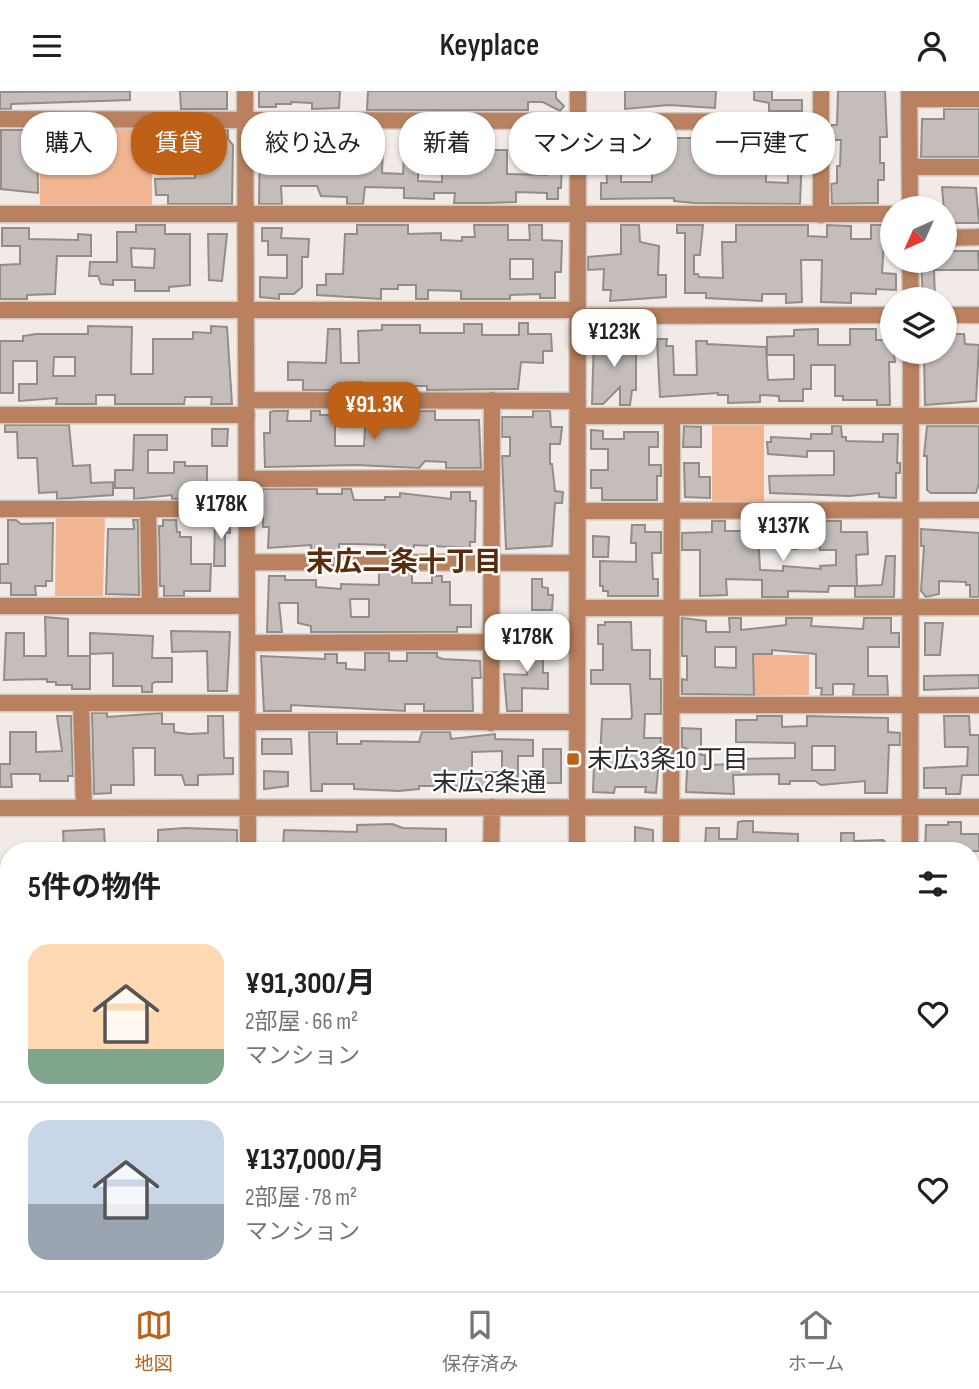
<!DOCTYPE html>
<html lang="ja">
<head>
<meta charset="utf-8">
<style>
  :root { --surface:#fff; --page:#f6f6f6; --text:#202124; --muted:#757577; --line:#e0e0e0; --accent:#be6017 }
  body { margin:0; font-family:"Sofia Sans Condensed","Noto Sans JP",sans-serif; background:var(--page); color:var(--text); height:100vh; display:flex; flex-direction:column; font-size:26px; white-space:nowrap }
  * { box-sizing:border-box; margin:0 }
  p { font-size:23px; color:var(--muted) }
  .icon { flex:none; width:38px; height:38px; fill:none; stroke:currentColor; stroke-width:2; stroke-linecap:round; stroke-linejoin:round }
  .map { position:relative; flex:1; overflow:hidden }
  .drawer { position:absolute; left:0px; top:751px; width:980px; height:450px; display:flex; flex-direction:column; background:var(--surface); border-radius:28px 28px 0 0; box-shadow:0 2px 5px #0004 }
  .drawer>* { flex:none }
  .hud { position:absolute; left:21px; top:21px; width:938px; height:63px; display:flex; gap:14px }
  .needle { width:46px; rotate:225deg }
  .tools { position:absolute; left:880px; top:105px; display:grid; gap:14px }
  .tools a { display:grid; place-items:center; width:77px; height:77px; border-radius:50%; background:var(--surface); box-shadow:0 2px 5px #0004; font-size:35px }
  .price { position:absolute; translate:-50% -60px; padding:0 16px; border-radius:14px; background:#fff; color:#222; font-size:23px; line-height:46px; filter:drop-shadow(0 2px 4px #0008) }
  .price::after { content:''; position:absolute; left:50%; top:42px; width:21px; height:16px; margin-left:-10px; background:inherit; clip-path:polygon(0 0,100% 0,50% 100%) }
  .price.on { background:var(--accent); color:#fff }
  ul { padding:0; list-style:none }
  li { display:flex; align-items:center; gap:21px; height:175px; padding:0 28px }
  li+li { border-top:2px solid var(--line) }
  li span { display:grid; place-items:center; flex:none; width:196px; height:140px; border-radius:21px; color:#555 }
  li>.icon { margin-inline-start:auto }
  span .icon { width:84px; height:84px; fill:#fffc; stroke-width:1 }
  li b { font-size:30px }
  h2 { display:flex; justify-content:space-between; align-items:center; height:84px; padding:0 28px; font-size:30px }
  .chip { padding:0 24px; border-radius:28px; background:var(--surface); box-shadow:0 2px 5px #0004; font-size:24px; line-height:63px }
  .chip.on { background:var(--accent); color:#fff }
  header { display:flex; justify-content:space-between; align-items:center; height:91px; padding:0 28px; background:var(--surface); font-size:32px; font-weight:600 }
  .dock { display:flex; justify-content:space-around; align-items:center; height:98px; border-top:2px solid var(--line); background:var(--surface); font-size:19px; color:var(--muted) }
  .dock a { display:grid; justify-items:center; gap:4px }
  .dock .on { color:var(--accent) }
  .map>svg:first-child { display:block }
  .green { fill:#f2b592 }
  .building { fill:#c4bdb9; stroke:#938d89; stroke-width:2; fill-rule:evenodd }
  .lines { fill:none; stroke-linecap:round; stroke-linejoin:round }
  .minor-casing { stroke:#cec8c4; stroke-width:19 }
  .minor { stroke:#b9815f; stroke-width:16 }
  .poi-dot { fill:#be6017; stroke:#fff; stroke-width:2.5 }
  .labels { text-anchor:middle; stroke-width:5; stroke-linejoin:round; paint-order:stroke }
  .poi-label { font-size:26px; fill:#2f2c2b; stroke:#fff; text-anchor:start }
  .street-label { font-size:26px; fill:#2f2c2b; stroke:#fff }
  .neighbourhood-label { font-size:28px; font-weight:bold; fill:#5a2c0c; stroke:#fff }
</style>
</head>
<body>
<header><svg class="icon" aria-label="menu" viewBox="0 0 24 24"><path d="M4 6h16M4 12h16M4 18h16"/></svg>Keyplace<svg class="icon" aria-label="person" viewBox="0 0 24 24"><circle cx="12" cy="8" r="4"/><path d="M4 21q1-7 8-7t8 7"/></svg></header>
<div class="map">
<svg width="979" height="1200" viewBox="0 0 979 1200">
  <rect width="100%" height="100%" fill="#f1eae6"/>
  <path class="green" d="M152,37v79h-112l-1,-78z
    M712,333h52v80h-52z
    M56,424l49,1 -2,80h-48z
    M752,564h57v40l-56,1z
    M971,925h8v81h-8z
    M0,950h9v242h554l-10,8 -553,-2z"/>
  <path class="building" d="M130,0v9l-119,4v5h-11v-17z
    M180,0h47v18h-46z
    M259,0h81l-1,17 -27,1v-6l-21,-1v2h-15v3h-17z
    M368,0h188v7l8,8 -4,5 -17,-9h-15v8h-161z
    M625,0h91l-1,17 -46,-3 -44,4z
    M754,0h18v9h30v11h-33v-8l-15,-3z
    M838,0h47l2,46h-7v26h4v17h-6v23l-46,1 -1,-20 6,-1v-17h3l1,-26h-10v-15h6z
    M944,18h35v48h-58l1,-38h22z
    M1,39h25l-1,9h12l1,54 -37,-4z
    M214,39h14v9l5,6 -1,59h-64v-9h-12l-1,-16 40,-1v-18l-40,1v-16l59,1z
    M295,40h17v22h10v20l22,1 2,-28 37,1 -1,26 21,1 2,-35 19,1v-9h11v15h18l1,-15h38l-1,19h16v24l40,1 3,-24 -30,-1v-18l18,1v4h25l-2,51h-3v11h-11v-6l-31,-1v10l-29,1h-33l1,-10h-21v6l-30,-1v-10l-39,-1 -2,17h-16v-7l-26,-1 -4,-10h-36l1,18h-23l1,-62h4v-4l31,-1zM418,72h24v19l-24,-1z
    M620,41h33v8l23,1v-3h21v-6h35v11h18v-11h53l-3,72 -106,-1 -20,-2v-3l-73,1v-16h6l-1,-24h15v23h31v-18h-18v-23h-15zM766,73l22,1v18l-22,-1z
    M598,44h14v20h-21v-16h7z
    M942,96l34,1 3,35h-34z
    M136,134h29v9h25v51l-21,2v4h-34v-11h-22v5l-12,-1 -3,-8h-9l1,-14h27v-30h19zM131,157l24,1 -1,19 -22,-1z
    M357,134h51v9l33,-1v7l21,1v-4h13l-1,-12h34v15h22l-1,-15h13v15l20,1 -1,31h-6v26h-15v-4l-30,1v4h-49v-8l-33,-1v9h-12v-14h-18v4h-17v10l-64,-4v-10h9v-11h17l2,-40h12zM510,168h23v20h-23z
    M621,134h18l1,17 19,4 -1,29h8v22l-56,4 1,-11h-8l1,-21 -16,1v-13l33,-3z
    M677,134h26l-3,30h-6v19h4l1,3 24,1 -1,-36h14v-17h72v11l19,1v-12l24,1v13h20v-14h14l-3,48 14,1v16l-20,-1v5l-25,-1v10l-30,-1 1,-42h-21l1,42 -16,1v-9h-24v7l-56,-3v-5h-21v-60h-8z
    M2,137h27v11l49,1v-6l13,1v21h-34l-2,38 -28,1v4h-27v-34l20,-1v-18h-18z
    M262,137h20l-1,10 28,1 -1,18h-6v30l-8,7h-15v5l-19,-2v-20l27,1v-23h-19v-14h-6z
    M208,143h19l-5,47 -13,-1z
    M946,160h32l1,19h-45l1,28h-12l-2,-37h25z
    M519,232h9v11h23l1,17h-9v12l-22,-1 -3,27 -91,1v-4h-20v4h-10v-7l-26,1v6h-10v-8l-23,1v7h-35v-10h-15v-18l38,1 2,-34h12l1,34h18l-1,-32 24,-1v-5h38v8h44v-9h18v11h37z
    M88,235l44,1 -1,47h22v-35h40v-7l18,1v-7l16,1 5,77h-21l1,-7h-27l-1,7h-69v-9h-19v9h-40l1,-6 -38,3v-17h18v-23h-24v32h-13v-52h23v-5l13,-2h52zM54,266h21v19h-22z
    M818,238v16h32v-16h26v11h16l3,22h-6l1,43h-13v-5h-34v-4h-8v-31h-24v24h-8v12h-24v-5l-19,-1v7l-32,1v-8h-10v-2l-58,4 -3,-58h10l-1,7h7l1,29h23l-1,-34h11v3l59,3 2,33 26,-1v-24h-27v-18l27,-1v-6z
    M948,243h16l1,10 14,1 -3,56 -51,4 -1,-53h21v-15z
    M594,246l30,1 6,2v4h6v46h-4l-2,15h-10v-18l-17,17h-11z
    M274,320h14l-1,10h24v-10h9v4h15v31h29l2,-34 69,-1v9h44l2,48h-35v-6l-21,-1 -6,7 -63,-3 -91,2 -1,-34h6v-21z
    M533,320h17l1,16h11l-2,17h-10v20h2l3,27 8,1 -1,11h-7l-3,43 -46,3 -4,-93h8v-19h-8v-20h31z
    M5,334h64l4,41 17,-1 1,18 22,-1v13l-56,4v-7l-18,1 -2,-35h-19l-1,-26h-12z
    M684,335l17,1v20h-18z
    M832,335h9l1,11h4v4l37,1v-8h15l-1,29h3v10h-4v25l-17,-1v-4l-30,3 -79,-3 -1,-17 65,-1v-24h-27v6l-39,-3 -1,-12h4v-5l40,2v-5h21z
    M927,335h52v57l-3,10h-45l-4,-3v-34h-3z
    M212,338h16l-1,17h-15z
    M591,339l12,1v8h21v-7h34v15h-9v18h12v11h-4v24h-55v-12h-11v-18h17v-21h-17z
    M134,344h33v15h-19v23h26v-11h11v4h22v18h-11l1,15h-25v-4l-38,4v-11h-19v-18h18z
    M684,372h15v14h11v21l-25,-1z
    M263,398h54v5h25v-5h9l3,11h31v-3h15v-4l51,6v-7h19v9h6l-1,41h-5v6l-56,-3 -1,6h-28v-6l-29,-1h-17v7l-28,-1v-5l-43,3 1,-21h-6z
    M8,429h8l5,4 32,-1 -1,58h-6v5h-11l1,9h-25v-12h-11v-19h8z
    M133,429h5l1,75 -33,-1 2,-65h26z
    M163,429h13l1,12h3v5h11v27h20l-1,27h-26v5h-20v-10h-4l-1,-60h4z
    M215,429h13l2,2v11h-5v33h-11z
    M712,430h13v10h33l2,39 23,1v-5l38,3 -1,-3 16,-1v-15h-16l-1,-29h22v11h26l1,22 -12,1 1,31 25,-1 4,-29h9l-1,41h-39v-11h-26l-1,6 -40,-1v6h-26v-17l-36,-1 1,16 -27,1v-46h-18v-17l30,-1z
    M632,434h13v7h16v21h-9l1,26h5v17h-50v-5h-5v-5h-3v-25l36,1v-19h-5z
    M921,438l58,4v64h-9v-12h-4v-3l-27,-1v13l-13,3 -5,-6 3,-45h-3z
    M780,443h17v15h-18z
    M593,445l16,1 -1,20h-15z
    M379,482h33v10h20v-7h10v6h8v23h21v22h-14v5h-146v-6l-13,-3v-20h-19l3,29h-15l2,-56h16v4h31v7l25,2v-5l38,1zM350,508h19v18h-18z
    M532,488h10v8l6,1v7h5l-1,15h-20z
    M45,526l23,2v37h22v33h-18v-4h-16v-3h-9v-3l-43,1 2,-47h18v23h22z
    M682,527l24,3v11h24l-1,-14h12v12l45,-5v-7h26l-1,8 52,3 1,-11h27v15h8v14h-31v29h19l1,19h-35l1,-11h-21v11h-12l1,-7h-6v-34l-44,-4v4h-19l1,41 -72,-1v-15l5,1v-24h-5zM715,556h21v21l-21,-1z
    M605,531h26l1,28h18v29h11v35h-16l-1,24h17l-5,55 -11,-1 1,-5h-31l-1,6 -21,-1 1,-29 6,-4 2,-40h29l1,-3 -2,-32h-39v-14h12v-26h-5v-19h7z
    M925,532h18l-3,32h-15z
    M171,540l59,1 -3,59h-19l-1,-40 -35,1z
    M90,542l63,3 -1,22h20v24h-17l-3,2v8h-10v-6h-29v-33l-23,1z
    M526,543h17v39h5v16l-26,-1v23h-15l-3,-37 23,1z
    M365,562h24v8h18v-8h30v4l6,2 37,2 1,17h-9l1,33h-49v-7h-19v7l-114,-6v6h-27l-3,-55 64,3v-5h12v9h9v6l19,1z
    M979,584v13l-55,2v-14z
    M92,622h15v4l55,-4v11h12v8l15,2 19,-1v-17h15l1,42h9v16l-35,1v10h-13l-3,-10h-27v-27h-22l1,37h-23v8l-17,1z
    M57,625h14l2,60h-5v5h-28v-7h-29l1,13h-12v-23h10v-32h26v20l26,-1z
    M757,625h25v11l25,-1v-10l81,2v14l12,1v12h-11l-2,48h-22v-12l-44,4 -6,-4h-25v3h-11v-10l-46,1 1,19 -48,-2 2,-43 -6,-2v-19l19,1v26h4v10l33,-1v-5l57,-1v-15l-59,-1v-22h21zM812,655h23v24h-23z
    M944,625h25l1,19h9v40h-17l-2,19h-14v-6h-22v-20l43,-2 1,-19h-23z
    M309,641h28v12h24v-3l58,1 3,-10h28l1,7 44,-5v5l38,1v16h-15v35h-42v-4l-24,-1h-33v3l-20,2 -45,-2v-5h-32v7h-11zM502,660v21h-30v-20z
    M262,648h29l1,15h-30z
    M543,658h18v34h-18z
    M264,680l24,1v14l-24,3z
    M743,730h10v11l45,2v17l-93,-3 1,-20h13v11h18l1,-17z
    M948,731h13v12h18v17h-54l1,-26h22z
    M392,733l11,4 43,1v18l-53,4 -1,-7 -109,4 1,-18 73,2v-7z
    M635,736l18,3v21h-18z
    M185,737l52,2v16l-79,2v-18z
    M104,738l1,19h-41l-1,-17z
    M841,742h13v8l29,-1 11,11h-53z"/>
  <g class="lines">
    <defs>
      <path id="minor" d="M245,0l3,760
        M909,0l1,117
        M909,8h70
        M0,28l821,3
        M910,76h69
        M0,123h892
        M821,124v-124
        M945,147l34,-1
        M910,170l1,38
        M0,219h578
        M945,224h34
        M578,225l314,-1
        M247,309l331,1
        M0,324h247
        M578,325h401
        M247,388l244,-1
        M0,418h247
        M148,418l2,97
        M577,420l402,-1
        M247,471l330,1
        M0,515h247
        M577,517l402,-1
        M247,552l243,-1
        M0,612h247
        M81,613l3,103
        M671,614h308
        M248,631h329
        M491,632l1,-323
        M0,717l979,-1
        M491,760l1,-44
        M577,760l1,-760
        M671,760l1,-435
        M910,760l1,-499
        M0,795h9
        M971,819h8
        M0,869h9
        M971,917h8
        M0,941l9,1
        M971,1014h8
        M971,1095h8
        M576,1192v8
        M774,1192v8
        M910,1192v8"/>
    </defs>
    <use href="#minor" class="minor-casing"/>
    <use href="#minor" class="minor"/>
  </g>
  <rect class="poi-dot" x="566" y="661" width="14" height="14" rx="3.5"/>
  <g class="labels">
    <g class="poi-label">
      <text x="587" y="677">末広3条10丁目</text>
    </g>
    <g class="street-label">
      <text x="489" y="700">末広2条通</text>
    </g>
    <g class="neighbourhood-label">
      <text x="404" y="480">末広二条十丁目</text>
    </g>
  </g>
</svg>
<div class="tools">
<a><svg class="needle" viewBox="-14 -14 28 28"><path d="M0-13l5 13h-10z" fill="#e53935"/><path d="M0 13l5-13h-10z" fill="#757577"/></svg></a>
<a><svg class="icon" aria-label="layers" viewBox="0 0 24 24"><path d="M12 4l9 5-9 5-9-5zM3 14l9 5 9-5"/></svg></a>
</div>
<b class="price" style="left:614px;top:278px">¥123K</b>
<b class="price on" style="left:374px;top:351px">¥91.3K</b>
<b class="price" style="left:221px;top:450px">¥178K</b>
<b class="price" style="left:783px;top:472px">¥137K</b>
<b class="price" style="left:527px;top:583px">¥178K</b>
<div class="hud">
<a class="chip">購入</a>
<a class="chip on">賃貸</a>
<a class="chip">絞り込み</a>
<a class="chip">新着</a>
<a class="chip">マンション</a>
<a class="chip">一戸建て</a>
</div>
<section class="drawer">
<h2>5件の物件<svg class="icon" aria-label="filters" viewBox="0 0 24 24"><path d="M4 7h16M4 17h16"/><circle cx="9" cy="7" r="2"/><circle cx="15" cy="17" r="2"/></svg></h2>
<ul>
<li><span style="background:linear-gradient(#ffd9b3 75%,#7fa58c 0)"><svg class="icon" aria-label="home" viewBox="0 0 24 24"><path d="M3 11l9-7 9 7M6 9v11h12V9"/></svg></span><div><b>¥91,300/月</b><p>2部屋 · 66 m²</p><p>マンション</p></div><svg class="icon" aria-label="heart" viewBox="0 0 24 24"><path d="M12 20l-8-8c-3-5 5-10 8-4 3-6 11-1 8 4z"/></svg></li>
<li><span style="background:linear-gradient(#c9d6e8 60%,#9aa5b1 0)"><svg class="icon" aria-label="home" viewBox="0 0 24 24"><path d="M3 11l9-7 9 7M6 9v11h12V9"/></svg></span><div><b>¥137,000/月</b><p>2部屋 · 78 m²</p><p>マンション</p></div><svg class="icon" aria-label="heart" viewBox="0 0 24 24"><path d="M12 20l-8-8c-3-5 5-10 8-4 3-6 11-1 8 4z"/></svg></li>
</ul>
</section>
</div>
<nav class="dock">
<a class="on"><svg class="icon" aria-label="map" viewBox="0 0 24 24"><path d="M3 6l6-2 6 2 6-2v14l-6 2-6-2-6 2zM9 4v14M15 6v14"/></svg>地図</a>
<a><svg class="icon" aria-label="saved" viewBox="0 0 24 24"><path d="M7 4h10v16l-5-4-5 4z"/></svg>保存済み</a>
<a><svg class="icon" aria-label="home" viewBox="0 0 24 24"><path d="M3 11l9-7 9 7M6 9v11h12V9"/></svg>ホーム</a>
</nav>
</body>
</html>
